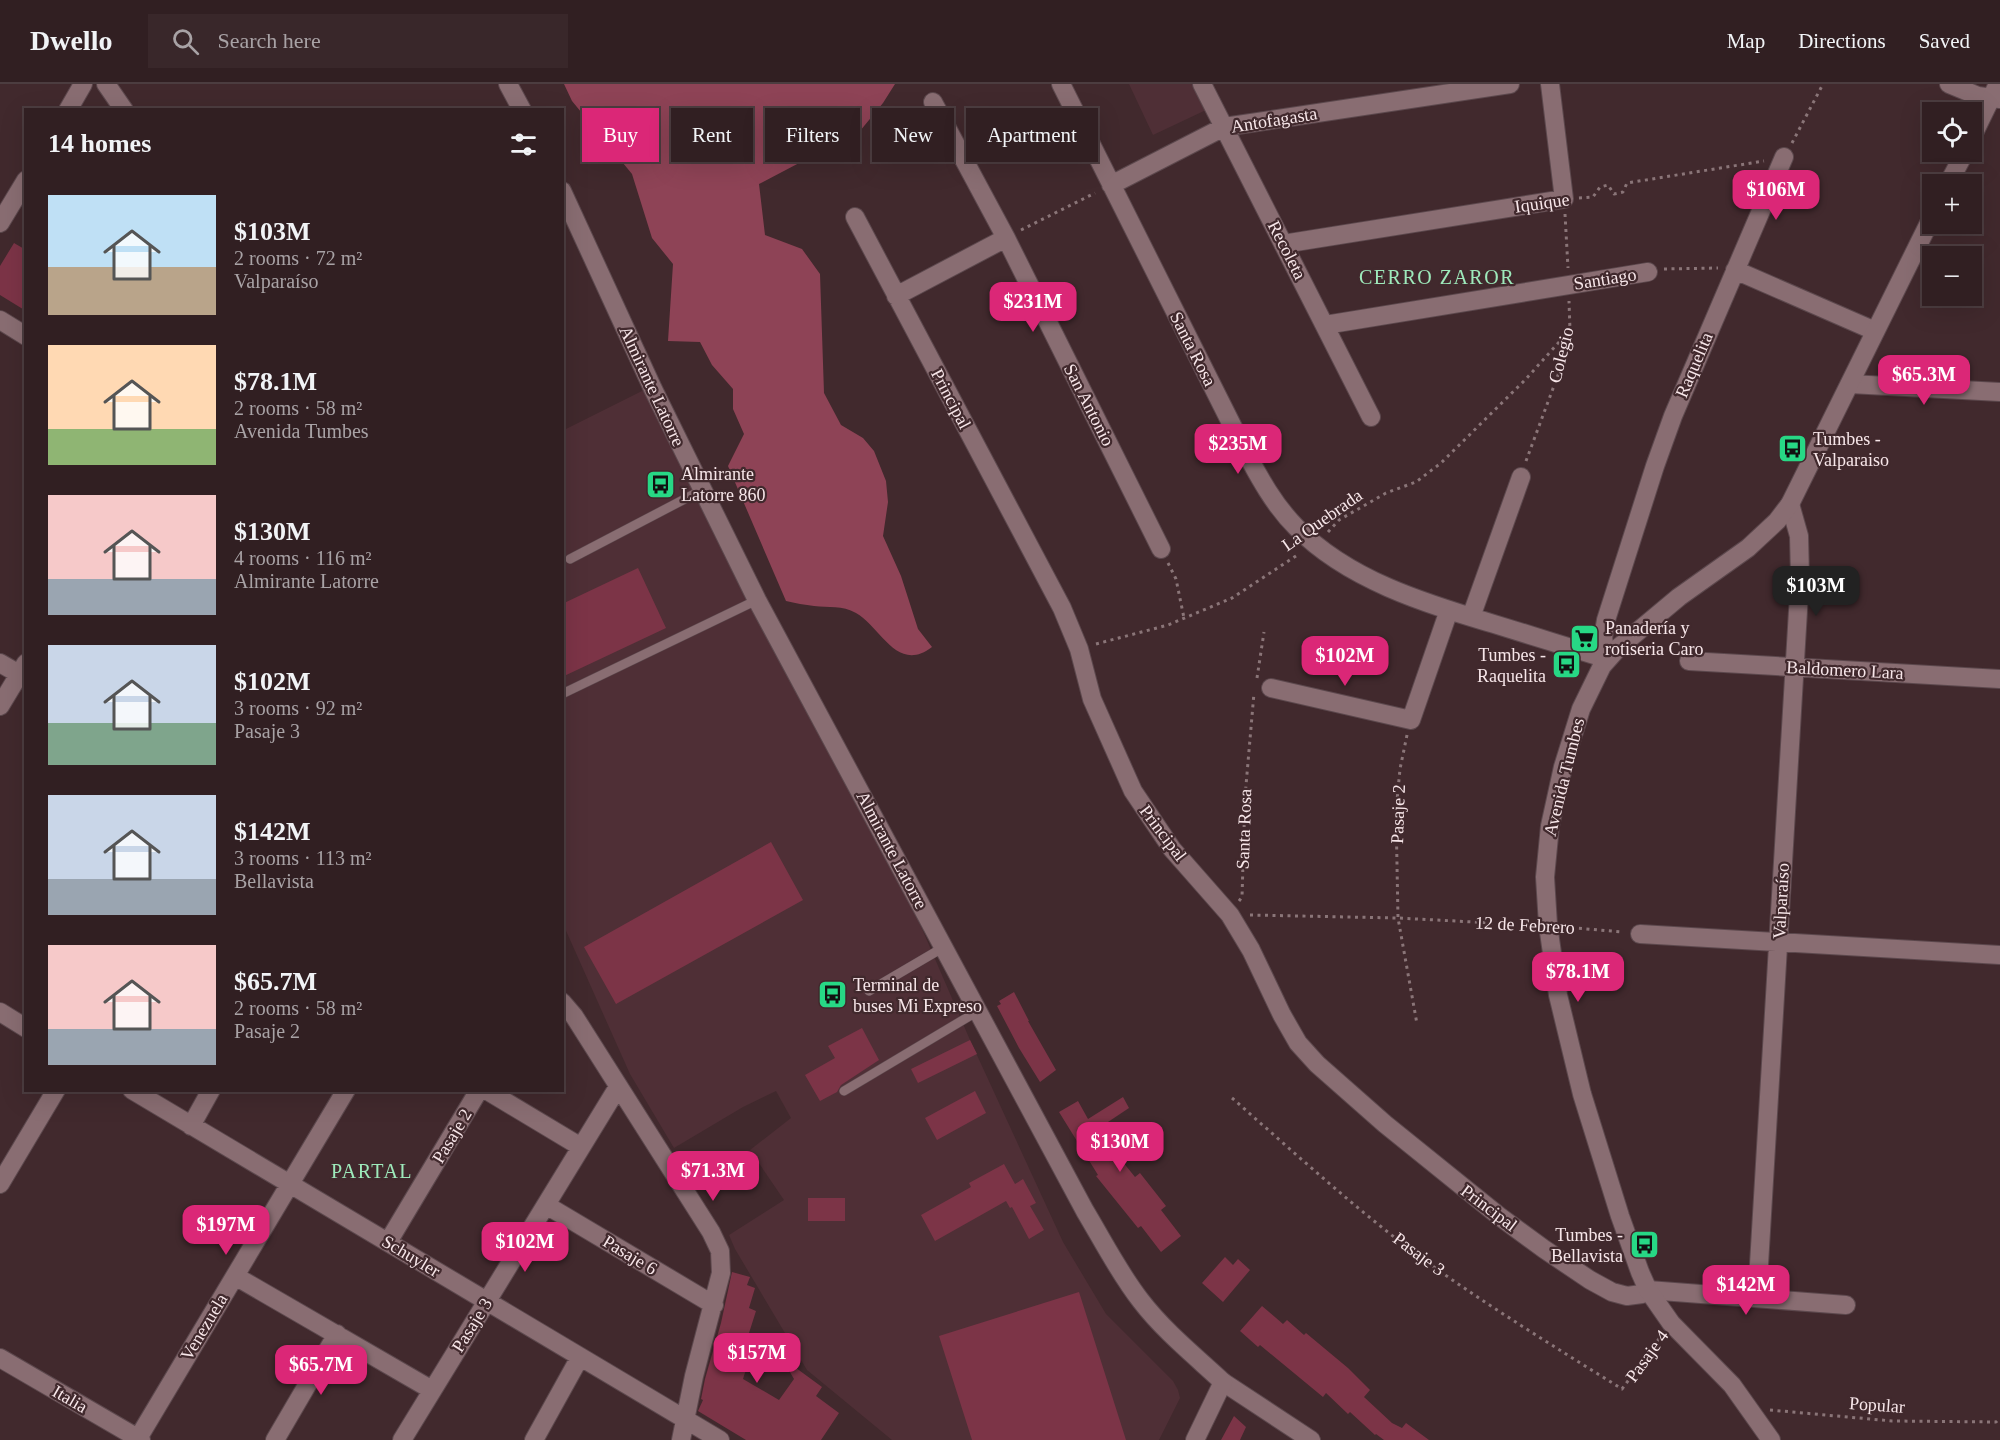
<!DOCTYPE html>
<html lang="en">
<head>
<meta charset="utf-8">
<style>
  :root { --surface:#311f22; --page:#39272a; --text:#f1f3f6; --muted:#a8a2a5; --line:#4c3d40; --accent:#db2777 }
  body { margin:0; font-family:Georgia,serif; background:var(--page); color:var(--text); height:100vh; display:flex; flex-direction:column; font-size:22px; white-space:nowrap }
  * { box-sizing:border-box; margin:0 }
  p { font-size:20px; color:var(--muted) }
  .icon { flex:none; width:33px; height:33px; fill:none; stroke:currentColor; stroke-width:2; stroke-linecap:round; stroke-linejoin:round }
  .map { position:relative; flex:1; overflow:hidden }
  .side { position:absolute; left:24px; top:24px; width:540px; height:984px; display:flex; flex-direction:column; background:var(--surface); border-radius:0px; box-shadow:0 6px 24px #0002,0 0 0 2px var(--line) }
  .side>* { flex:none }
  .hud { position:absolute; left:582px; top:24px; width:570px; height:54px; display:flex; gap:12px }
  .fabs { position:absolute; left:1922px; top:18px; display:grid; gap:12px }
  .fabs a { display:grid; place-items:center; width:60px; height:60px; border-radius:0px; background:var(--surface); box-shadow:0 6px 24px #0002,0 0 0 2px var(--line); font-size:30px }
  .price { position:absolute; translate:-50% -51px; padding:0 14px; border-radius:12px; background:var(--accent); color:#fff; font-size:20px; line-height:39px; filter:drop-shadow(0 2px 3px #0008) }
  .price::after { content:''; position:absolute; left:50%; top:36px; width:18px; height:14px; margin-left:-9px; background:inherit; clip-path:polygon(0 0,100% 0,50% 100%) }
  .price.selected { background:#222; color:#fff }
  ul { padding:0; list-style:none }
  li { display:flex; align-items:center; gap:18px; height:150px; padding:0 24px }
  li span { display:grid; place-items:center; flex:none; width:168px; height:120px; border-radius:0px; color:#555 }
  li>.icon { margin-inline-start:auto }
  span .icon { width:72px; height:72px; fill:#fffc; stroke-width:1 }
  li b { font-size:26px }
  h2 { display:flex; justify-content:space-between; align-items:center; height:72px; padding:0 24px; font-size:26px }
  .tag { padding:0 21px; border-radius:0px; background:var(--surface); box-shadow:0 6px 24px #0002,0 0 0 2px var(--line); font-size:21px; line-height:54px }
  .tag.selected { background:var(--accent); color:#fff }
  header { display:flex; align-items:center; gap:36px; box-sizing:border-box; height:84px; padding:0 30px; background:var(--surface); border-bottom:2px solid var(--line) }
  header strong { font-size:28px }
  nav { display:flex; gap:33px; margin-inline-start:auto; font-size:21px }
  .search { width:420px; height:54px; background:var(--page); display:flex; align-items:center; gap:15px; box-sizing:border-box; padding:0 21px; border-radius:0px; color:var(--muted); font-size:22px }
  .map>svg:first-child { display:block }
  .built { fill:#4f2f36 }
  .forest { fill:#8e4356 }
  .building { fill:#7c3447 }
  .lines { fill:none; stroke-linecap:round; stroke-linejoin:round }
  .service-casing { stroke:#5c484d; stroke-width:10 }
  .minor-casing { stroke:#5c484d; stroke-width:20 }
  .tertiary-casing { stroke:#5c484d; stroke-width:20 }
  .secondary-casing { stroke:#5c484d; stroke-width:20 }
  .path { stroke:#8a7578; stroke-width:3; stroke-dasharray:3 4.5; stroke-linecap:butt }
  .service { stroke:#896d72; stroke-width:9 }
  .minor { stroke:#896d72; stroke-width:18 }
  .tertiary { stroke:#896d72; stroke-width:18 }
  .secondary { stroke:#896d72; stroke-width:18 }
  .labels { text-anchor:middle; stroke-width:4.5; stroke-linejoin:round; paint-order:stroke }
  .street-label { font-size:18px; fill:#f7e6e9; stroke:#41292d }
  .poi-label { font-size:18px; fill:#f7e6e9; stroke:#41292d; text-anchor:start }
  .neighbourhood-label { font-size:20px; letter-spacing:1.5px; fill:#9eeabb; stroke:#41292d }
</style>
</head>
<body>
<header>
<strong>Dwello</strong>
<div class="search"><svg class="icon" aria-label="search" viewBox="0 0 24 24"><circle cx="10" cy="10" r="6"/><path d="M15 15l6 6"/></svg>Search here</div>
<nav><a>Map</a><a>Directions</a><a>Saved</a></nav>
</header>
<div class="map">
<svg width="2000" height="1356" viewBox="0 0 2000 1356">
  <rect width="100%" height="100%" fill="#41292d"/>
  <path class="built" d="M1129,0h64l13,26 -53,25z
    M650,303l260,514 60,139 93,202 43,72 67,67 5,9 2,8 -21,42h-267l-85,-70 -72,-121 -6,-14 55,-35 -34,-50 41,-32 -15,-27 -33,16 -69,41 -44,-74 -67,-150 -1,-493z"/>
  <path class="forest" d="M564,0h331l-12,19 -23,28 -101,53 6,51 37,14 18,25 4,119 17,32 22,13 11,13 12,30 2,21 -5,34 18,40 17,53 14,18c-35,27 -51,-20 -76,-34 -14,-8 -27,-5 -42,-7 -9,-1 -19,-3 -28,-5l-58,-135 16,-32 -11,-25v-20l-21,-24 -12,-23 -32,-1 5,-77 -21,-26 -20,-64 -60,-73z"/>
  <path class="building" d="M14,159l12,7v61l-26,-16v-29z
    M638,484l28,60 -104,49v-73z
    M771,758l32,58 -187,104 -32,-57z
    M1014,908l15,29h-1l28,49 -16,12 -21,-34 -22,-42 4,-2 -2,-3z
    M862,944l17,32 -38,25 -4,7 -17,9 -15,-26 30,-17 -7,-12z
    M970,956l7,14 -59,29 -7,-14z
    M975,1007l11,22 -49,27 -12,-22z
    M1123,1013l6,11 -30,20 15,23 21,26 5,-4 26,33 -5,4 20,26 -20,16 -20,-26 -3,2 -42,-52 2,-1 -39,-63 19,-11 10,18z
    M1004,1080l11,20 8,-5 13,24 -6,3 14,24 -15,9 -17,-32 -2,1 -4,-7 -71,40 -14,-26 50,-28 -2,-4z
    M808,1114h37v23h-37z
    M1225,1173l8,8 5,-6 12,11 -27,32 -21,-19z
    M732,1188l18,5 -3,8 8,3 -6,20 7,3 -7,22h2l-11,35 8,-5 -5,16 36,21 15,-21 -13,-22 41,30 -6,9 23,17 -18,27h-75l-48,-29 5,-11 -2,-1 4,-20 16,-56z
    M1079,1208l47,148h-154l-33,-104z
    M1262,1222l21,18 4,-4 17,15 2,-2 42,35 22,22 -6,7 28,26 10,5 4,-5 23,17h-45l-8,-6 -1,1 -25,-23 -2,2 -22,-21 -3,4 -63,-52 -2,2 -18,-16z
    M1234,1332l12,11 -6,13h-19z"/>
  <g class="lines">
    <defs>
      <path id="service" d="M570,475l132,-69
        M564,609l193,-93
        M869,907l75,-44
        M844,1007l134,-80"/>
      <path id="minor" d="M106,0l18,26
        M1061,0l184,367c14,26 29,54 51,76 52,53 128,76 198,97 38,12 75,23 113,35
        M1202,0l169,333
        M1949,0l29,12 22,3
        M933,18l73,136 155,311
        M1111,101l113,-58 286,-43
        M855,133l207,391 17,41 13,50 41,92 39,58 58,66 21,35 31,65 16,28 19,21 68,60 114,92 45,33 46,31 22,12 15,4 15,-2 6,-4 198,15
        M1283,160l281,-45 -14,-115
        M1735,186l140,61
        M896,212l110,-58
        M0,236l26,16
        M1325,241l323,-53
        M1850,300l150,8
        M1471,533l50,-140
        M1607,575l-4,-21 3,-18 49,-154 18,-50 111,-259
        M1689,577l311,18
        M0,579l26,15
        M1271,604l140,32 38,-110
        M0,622l26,-43
        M1640,850l360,21
        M562,918l12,14 137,216 9,19 1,22 -27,103 -13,64
        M0,928l26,16
        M132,1006l588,350
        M486,1006l95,57
        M191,1042l20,-36
        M0,1100l56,-94
        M546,1121l168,100
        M388,1158l91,-152
        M235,1192l197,114
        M1757,1214l43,-721 -1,-41 -9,-32
        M0,1274l141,82
        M1223,1298l88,58
        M137,1356l209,-350
        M275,1356l62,-106
        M402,1356l216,-353
        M534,1356l46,-83"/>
      <path id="tertiary" d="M68,26l15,-26
        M0,139l26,-43"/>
      <path id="secondary" d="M508,0l14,26
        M1971,55l27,-55
        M1948,100l17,-32
        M562,107l91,198 104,211 328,611c18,30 34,62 56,90 23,30 54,55 82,81l-28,58
        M1771,1356l-39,-55 -61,-62 -23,-33 -8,-18 -20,-56 -38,-122 -24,-99 -10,-70 -3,-48 5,-51 13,-59 18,-58 21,-43 16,-18 61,-51 69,-49 29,-27 13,-17 142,-287"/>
    </defs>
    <use href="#service" class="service-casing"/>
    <use href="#minor" class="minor-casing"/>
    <use href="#tertiary" class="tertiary-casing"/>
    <use href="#secondary" class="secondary-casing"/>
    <path class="path" d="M1792,59l31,-59
      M1579,114l14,-1 7,-10 8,-2 6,9 9,-2 4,-9 137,-22
      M1565,130l3,54
      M1021,146l74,-37
      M1664,185l54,-1
      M1526,377l32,-86 12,-45 -1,-29
      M1328,448l11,-12 47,-27 30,-11 25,-19 84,-83 44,-49
      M1168,479l8,16 8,39
      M1096,560l72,-19 64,-27 67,-44
      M1257,594l7,-46
      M1407,651l-7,34 -4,42 2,107 19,106
      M1239,817l3,-4 3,-100 9,-104
      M1250,831l148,3 133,7
      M1564,843l59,5
      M1232,1014c65,57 129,116 199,167 62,44 127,84 191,124l39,-53
      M1770,1326l122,11 104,1 4,-4"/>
    <use href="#service" class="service"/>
    <use href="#minor" class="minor"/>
    <use href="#tertiary" class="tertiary"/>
    <use href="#secondary" class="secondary"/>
  </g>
  <defs>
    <symbol id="bus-square" viewBox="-11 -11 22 22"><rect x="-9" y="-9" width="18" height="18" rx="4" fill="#27d885" stroke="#41292d"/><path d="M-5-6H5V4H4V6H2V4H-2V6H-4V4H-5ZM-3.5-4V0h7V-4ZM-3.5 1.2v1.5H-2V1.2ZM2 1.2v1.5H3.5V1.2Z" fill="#111"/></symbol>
    <symbol id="supermarket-square" viewBox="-11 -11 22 22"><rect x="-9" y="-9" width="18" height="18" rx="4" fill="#27d885" stroke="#41292d"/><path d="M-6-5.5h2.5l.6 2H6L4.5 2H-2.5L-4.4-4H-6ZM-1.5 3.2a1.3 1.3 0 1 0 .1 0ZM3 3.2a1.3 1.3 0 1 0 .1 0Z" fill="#111"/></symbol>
  </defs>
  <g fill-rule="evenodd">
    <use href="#bus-square" x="1776" y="348" width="33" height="33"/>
    <use href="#bus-square" x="644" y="384" width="33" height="33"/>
    <use href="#supermarket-square" x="1568" y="538" width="33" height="33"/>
    <use href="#bus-square" x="1550" y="564" width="33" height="33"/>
    <use href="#bus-square" x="816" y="894" width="33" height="33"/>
    <use href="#bus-square" x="1628" y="1144" width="33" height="33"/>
  </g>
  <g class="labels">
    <g class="street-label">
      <text transform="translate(1274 36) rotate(-9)" y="6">Antofagasta</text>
      <text transform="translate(1542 119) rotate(-8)" y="6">Iquique</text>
      <text transform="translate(1287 166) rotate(63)" y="6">Recoleta</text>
      <text transform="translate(1605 195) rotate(-9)" y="6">Santiago</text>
      <text transform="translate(1193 265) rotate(63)" y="6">Santa Rosa</text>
      <text transform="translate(1561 271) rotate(-76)" y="6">Colegio</text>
      <text transform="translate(1694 281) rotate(-67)" y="6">Raquelita</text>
      <text transform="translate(652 302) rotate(65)" y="6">Almirante Latorre</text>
      <text transform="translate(951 315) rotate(62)" y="6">Principal</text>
      <text transform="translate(1089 321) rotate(63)" y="6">San Antonio</text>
      <text transform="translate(1322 436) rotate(-35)" y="6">La Quebrada</text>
      <text transform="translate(1845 586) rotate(3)" y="6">Baldomero Lara</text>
      <text transform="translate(1564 693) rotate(-76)" y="6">Avenida Tumbes</text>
      <text transform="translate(1398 730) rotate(-88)" y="6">Pasaje 2</text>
      <text transform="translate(1244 745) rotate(-88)" y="6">Santa Rosa</text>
      <text transform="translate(1163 749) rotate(53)" y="6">Principal</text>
      <text transform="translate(892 766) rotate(62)" y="6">Almirante Latorre</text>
      <text transform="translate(1781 817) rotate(-87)" y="6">Valparaíso</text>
      <text transform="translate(1525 841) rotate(3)" y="6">12 de Febrero</text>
      <text transform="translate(452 1052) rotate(-59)" y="6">Pasaje 2</text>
      <text transform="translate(1489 1124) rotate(37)" y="6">Principal</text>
      <text transform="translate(1419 1170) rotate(37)" y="6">Pasaje 3</text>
      <text transform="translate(630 1171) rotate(31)" y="6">Pasaje 6</text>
      <text transform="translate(411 1172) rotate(31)" y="6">Schuyler</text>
      <text transform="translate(472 1241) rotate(-58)" y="6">Pasaje 3</text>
      <text transform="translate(204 1243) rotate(-59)" y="6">Venezuela</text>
      <text transform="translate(1647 1272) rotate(-54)" y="6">Pasaje 4</text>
      <text transform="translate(70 1315) rotate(30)" y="6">Italia</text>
      <text transform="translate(1877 1321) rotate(4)" y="6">Popular</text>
    </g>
    <g class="poi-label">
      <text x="1813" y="361">Tumbes -<tspan x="1813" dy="21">Valparaiso</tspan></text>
      <text x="681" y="396">Almirante<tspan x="681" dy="21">Latorre 860</tspan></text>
      <text x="1605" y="550">Panadería y<tspan x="1605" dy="21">rotiseria Caro</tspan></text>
      <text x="1546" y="577" text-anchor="end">Tumbes -<tspan x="1546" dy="21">Raquelita</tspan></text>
      <text x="853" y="907">Terminal de<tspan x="853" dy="21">buses Mi Expreso</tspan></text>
      <text x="1623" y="1157" text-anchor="end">Tumbes -<tspan x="1623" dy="21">Bellavista</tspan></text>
    </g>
    <g class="neighbourhood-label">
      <text x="1437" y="200">CERRO ZAROR</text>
      <text x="372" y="1094">PARTAL</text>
    </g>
  </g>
</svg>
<div class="fabs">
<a><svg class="icon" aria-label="locate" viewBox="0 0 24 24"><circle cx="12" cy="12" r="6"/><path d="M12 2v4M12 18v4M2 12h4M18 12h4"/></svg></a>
<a>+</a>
<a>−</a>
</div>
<b class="price" style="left:1776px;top:137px">$106M</b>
<b class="price" style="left:1033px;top:249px">$231M</b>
<b class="price" style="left:1924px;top:322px">$65.3M</b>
<b class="price" style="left:1238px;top:391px">$235M</b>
<b class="price selected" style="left:1816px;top:533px">$103M</b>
<b class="price" style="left:1345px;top:603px">$102M</b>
<b class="price" style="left:1578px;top:919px">$78.1M</b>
<b class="price" style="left:1120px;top:1089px">$130M</b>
<b class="price" style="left:713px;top:1118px">$71.3M</b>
<b class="price" style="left:226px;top:1172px">$197M</b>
<b class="price" style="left:525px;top:1189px">$102M</b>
<b class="price" style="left:1746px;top:1232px">$142M</b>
<b class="price" style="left:757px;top:1300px">$157M</b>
<b class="price" style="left:321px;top:1312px">$65.7M</b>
<div class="hud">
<a class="tag selected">Buy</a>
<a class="tag">Rent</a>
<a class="tag">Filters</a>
<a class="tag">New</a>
<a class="tag">Apartment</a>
</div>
<section class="side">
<h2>14 homes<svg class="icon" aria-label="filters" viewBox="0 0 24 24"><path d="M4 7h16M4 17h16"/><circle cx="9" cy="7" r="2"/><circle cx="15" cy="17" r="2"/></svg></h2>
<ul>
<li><span style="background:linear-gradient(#bfe0f5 60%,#b9a48a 0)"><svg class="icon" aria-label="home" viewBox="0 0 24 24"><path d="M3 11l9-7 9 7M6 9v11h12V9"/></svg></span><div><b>$103M</b><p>2 rooms · 72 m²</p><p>Valparaíso</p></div></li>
<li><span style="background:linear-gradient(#ffd9b3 70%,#8fb573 0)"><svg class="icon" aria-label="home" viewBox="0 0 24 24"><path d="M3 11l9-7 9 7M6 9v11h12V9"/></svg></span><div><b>$78.1M</b><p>2 rooms · 58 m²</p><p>Avenida Tumbes</p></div></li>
<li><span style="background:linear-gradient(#f6c9c9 70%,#9aa5b1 0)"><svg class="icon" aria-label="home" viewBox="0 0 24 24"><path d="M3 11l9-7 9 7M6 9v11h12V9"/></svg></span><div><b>$130M</b><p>4 rooms · 116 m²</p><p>Almirante Latorre</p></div></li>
<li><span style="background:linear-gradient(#c9d6e8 65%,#7fa58c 0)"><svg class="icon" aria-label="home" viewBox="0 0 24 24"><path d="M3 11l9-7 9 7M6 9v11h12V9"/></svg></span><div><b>$102M</b><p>3 rooms · 92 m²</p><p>Pasaje 3</p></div></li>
<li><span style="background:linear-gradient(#c9d6e8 70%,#9aa5b1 0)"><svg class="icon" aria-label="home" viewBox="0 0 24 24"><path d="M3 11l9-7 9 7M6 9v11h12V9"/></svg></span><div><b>$142M</b><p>3 rooms · 113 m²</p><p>Bellavista</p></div></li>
<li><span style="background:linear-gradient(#f6c9c9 70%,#9aa5b1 0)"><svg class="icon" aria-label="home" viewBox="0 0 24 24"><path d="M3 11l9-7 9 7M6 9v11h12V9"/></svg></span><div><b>$65.7M</b><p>2 rooms · 58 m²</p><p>Pasaje 2</p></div></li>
</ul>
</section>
</div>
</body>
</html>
